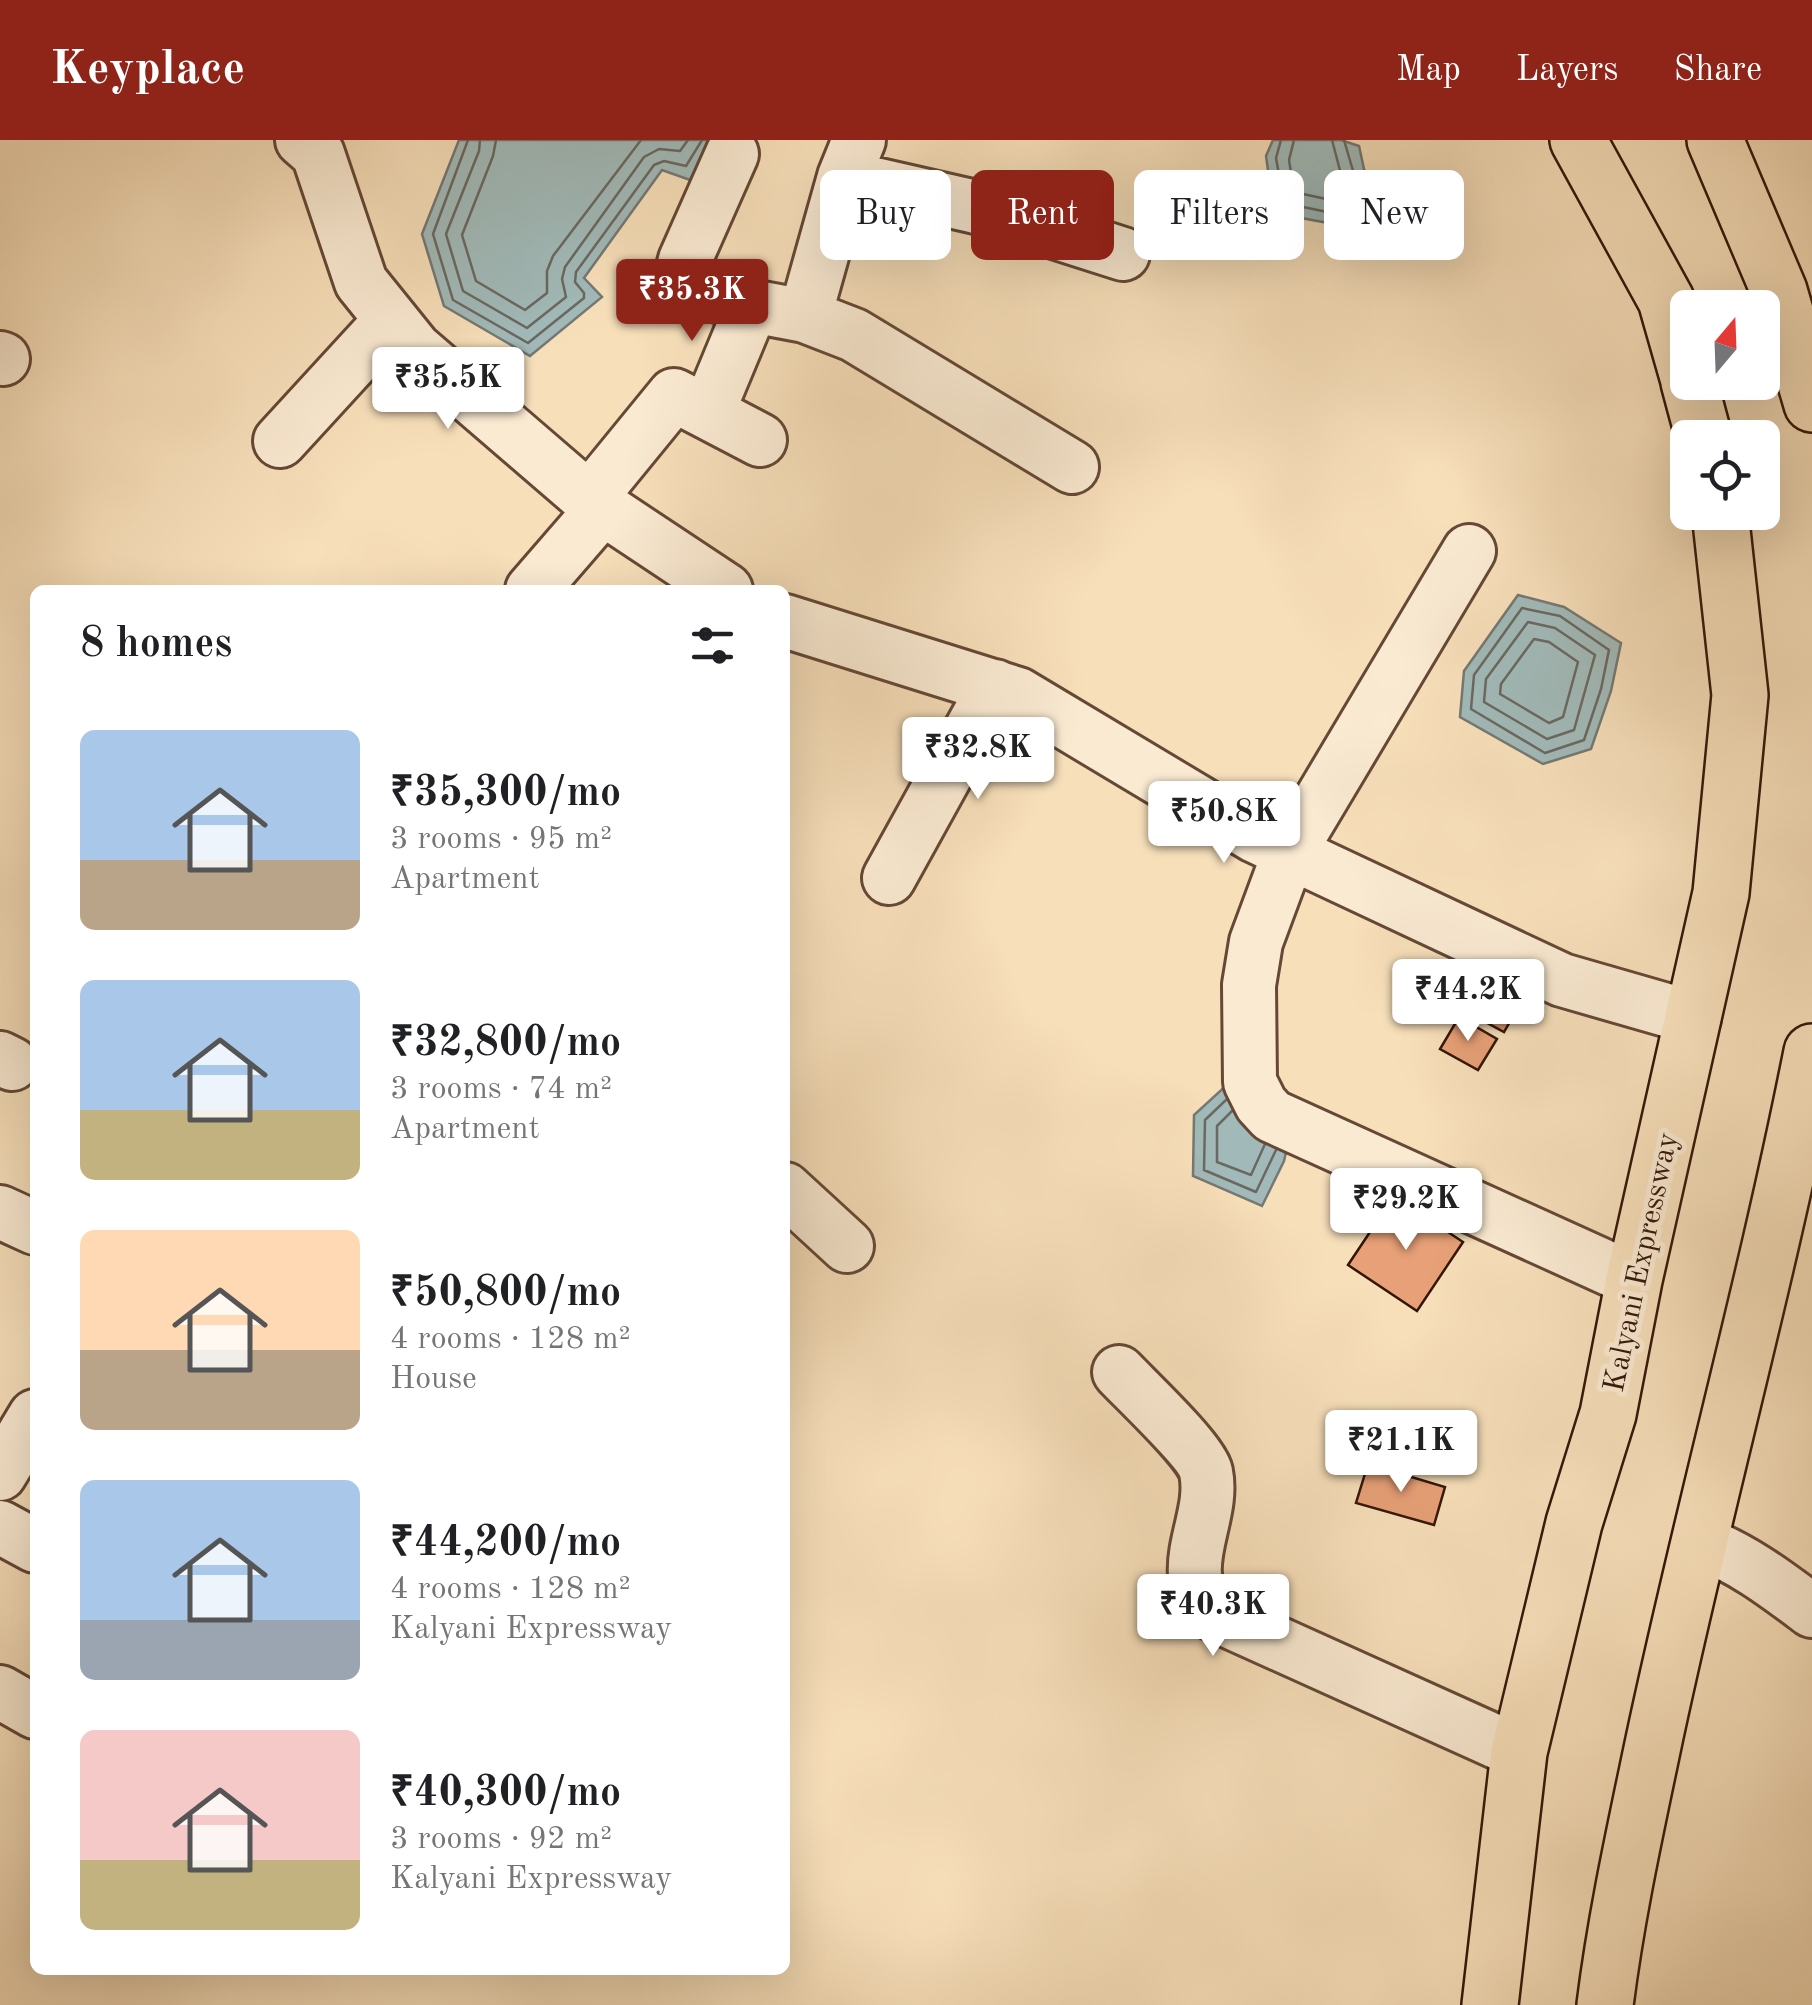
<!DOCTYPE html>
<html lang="en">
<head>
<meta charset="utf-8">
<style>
  :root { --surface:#fff; --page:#f2f2f2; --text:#202124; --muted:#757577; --accent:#8f2418 }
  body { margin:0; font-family:"Old Standard TT",serif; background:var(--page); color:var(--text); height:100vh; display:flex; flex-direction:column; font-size:38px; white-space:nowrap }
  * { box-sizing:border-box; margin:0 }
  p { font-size:32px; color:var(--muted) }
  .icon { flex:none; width:55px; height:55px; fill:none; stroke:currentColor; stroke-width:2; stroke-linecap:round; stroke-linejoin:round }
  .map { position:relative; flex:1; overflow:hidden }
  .panel { position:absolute; left:30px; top:445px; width:760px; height:1390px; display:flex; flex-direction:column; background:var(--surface); border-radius:15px; box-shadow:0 10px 40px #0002 }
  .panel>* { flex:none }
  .top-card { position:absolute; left:820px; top:30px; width:840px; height:90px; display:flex; gap:20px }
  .needle { width:65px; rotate:19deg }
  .buttons { position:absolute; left:1670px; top:150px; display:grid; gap:20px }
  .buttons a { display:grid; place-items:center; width:110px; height:110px; border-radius:15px; background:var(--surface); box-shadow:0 10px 40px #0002; font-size:50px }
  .price { position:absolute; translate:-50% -85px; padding:0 22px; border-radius:10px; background:#fff; color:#222; font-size:32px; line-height:65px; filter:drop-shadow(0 2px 5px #0008) }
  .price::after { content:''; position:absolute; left:50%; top:60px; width:30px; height:22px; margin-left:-15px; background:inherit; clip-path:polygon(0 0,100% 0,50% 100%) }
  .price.selected { background:var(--accent); color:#fff }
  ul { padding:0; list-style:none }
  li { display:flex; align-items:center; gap:30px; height:250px; padding:0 50px }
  li span { display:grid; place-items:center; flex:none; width:280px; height:200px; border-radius:15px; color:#555 }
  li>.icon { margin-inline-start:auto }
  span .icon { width:120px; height:120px; fill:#fffc; stroke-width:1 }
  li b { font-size:42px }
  h2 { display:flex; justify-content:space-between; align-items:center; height:120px; padding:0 50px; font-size:42px }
  .chip { padding:0 35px; border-radius:15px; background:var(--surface); box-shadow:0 10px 40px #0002; font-size:35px; line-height:90px }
  .chip.selected { background:var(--accent); color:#fff }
  header { display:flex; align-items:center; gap:60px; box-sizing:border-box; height:140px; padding:0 50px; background:var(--accent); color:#fff }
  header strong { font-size:48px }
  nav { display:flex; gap:55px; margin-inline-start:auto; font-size:35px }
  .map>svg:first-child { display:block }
  .water { fill:#a1bab9; stroke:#757873; stroke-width:2.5 }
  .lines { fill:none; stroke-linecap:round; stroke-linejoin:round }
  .shore { stroke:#6a6861; stroke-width:2.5 }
  .building { fill:#e7a077; stroke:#341609; stroke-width:2.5 }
  .minor-casing { stroke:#654835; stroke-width:58 }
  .highway-casing { stroke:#341609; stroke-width:60 }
  .minor { stroke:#faead2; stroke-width:52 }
  .highway { stroke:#f7dfba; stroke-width:55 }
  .labels { text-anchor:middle; stroke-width:10; stroke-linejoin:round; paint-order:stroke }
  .street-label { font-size:30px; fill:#341609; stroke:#faead2 }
</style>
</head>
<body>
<header>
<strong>Keyplace</strong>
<nav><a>Map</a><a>Layers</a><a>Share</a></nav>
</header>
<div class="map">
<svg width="1812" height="1865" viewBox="0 0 1812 1865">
  <rect width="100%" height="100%" fill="#f7dfba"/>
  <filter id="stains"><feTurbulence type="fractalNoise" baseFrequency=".002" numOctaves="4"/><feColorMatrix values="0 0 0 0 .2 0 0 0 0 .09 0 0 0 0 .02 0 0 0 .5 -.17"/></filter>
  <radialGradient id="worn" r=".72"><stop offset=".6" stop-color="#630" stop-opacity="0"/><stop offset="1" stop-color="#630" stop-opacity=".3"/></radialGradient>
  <path class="water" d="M459,0h255l-24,40 -28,-10 -78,108 18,19 -72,59 -86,-50 -22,-72z
    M1273,0h68l18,6 8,37 -28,42 -65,-12 -8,-57z
    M1518,455l46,12 57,36 -10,48 -20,58 -48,15 -83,-47 4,-46z
    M1230,942l65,30 -11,49 -22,45 -69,-30 1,-61z"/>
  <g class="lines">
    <path class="shore" d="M468,0l-35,94 20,66 75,43 56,-45v-5l-9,-11 1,-10 78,-107 10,-4 22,5 16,-26
      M480,0l-1,11 -33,83 17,57 64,37 39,-31 -4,-18 3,-12 79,-110 15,-8 21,2 8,-11
      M496,0l-3,16 -31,79 14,46 49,29 22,-17v-22l6,-15 88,-116
      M1281,0l-5,18 8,45 48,10 24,-32 -12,-41
      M1294,0l-5,20 5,32 32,7 16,-21 -10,-38
      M1522,468l38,8 49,34 -8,39 -17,51 -39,13 -74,-44 3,-34z
      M1528,482l27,6 40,27 -21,75 -27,9 -63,-37 2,-23z
      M1534,499l15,3 29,20 -15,55 -14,6 -49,-29 1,-10z
      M1227,959l-22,21 -1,50 52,22 20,-42
      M1232,971l-15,15v36l34,13 14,-31"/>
  </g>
  <path class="building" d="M1462,806l25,12 -16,34 -26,-13z
    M1490,829l38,21 -24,42 -37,-20z
    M1459,877l38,22 -19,31 -38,-21z
    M1394,1056l69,46 -46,69 -69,-46z
    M1368,1324l77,23 -11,38 -78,-22z"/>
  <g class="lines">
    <defs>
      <path id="minor" d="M302,0l16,14 43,128 54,67 174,150 137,91
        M732,14l-47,106 -3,11 1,8 18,12 51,15 53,10 49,19 218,132
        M844,37l132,30 147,47
        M805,176l39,-139 15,-37
        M0,218l3,1
        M708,272l44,-106
        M280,301l111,-121
        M589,359l85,-104 86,45
        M1469,411l-180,302 -33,89 -7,43 1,97 11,22 11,12 362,164
        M532,450l71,-82
        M785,481l233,73 237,142 307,144 132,38
        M889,738l106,-192
        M0,918l12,6
        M785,1049l62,57
        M0,1072l35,16
        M1119,1232c18,19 83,80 87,100 10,49 -35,98 7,142l306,138
        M0,1334l35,-58
        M0,1387l35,19
        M1699,1402c43,16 77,42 113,69
        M0,1552l35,20"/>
      <path id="highway" d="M1578,0l88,160 22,77
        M1715,0l64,151 33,113
        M1689,242l15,56
        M1490,1865l29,-253 55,-229 34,-109 26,-134 87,-387 19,-198 -20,-183
        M1605,1865c11,-88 30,-174 48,-260 49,-232 113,-460 159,-693"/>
    </defs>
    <use href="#minor" class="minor-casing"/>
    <use href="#highway" class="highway-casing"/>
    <use href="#minor" class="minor"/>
    <use href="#highway" class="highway"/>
  </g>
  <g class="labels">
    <g class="street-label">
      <text transform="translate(1640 1122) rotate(-78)" y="10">Kalyani Expressway</text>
    </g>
  </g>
  <rect width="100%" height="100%" filter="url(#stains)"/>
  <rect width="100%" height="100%" fill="url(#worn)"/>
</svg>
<div class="buttons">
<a><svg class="needle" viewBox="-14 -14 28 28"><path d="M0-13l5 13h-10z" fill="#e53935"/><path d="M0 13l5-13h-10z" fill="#757577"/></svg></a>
<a><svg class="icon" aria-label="locate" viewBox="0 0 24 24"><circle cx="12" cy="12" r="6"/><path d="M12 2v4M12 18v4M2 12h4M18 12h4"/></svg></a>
</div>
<b class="price selected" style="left:692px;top:204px">₹35.3K</b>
<b class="price" style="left:448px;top:292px">₹35.5K</b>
<b class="price" style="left:978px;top:662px">₹32.8K</b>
<b class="price" style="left:1224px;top:726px">₹50.8K</b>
<b class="price" style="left:1468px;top:904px">₹44.2K</b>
<b class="price" style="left:1406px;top:1113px">₹29.2K</b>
<b class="price" style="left:1401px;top:1355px">₹21.1K</b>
<b class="price" style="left:1213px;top:1519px">₹40.3K</b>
<div class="top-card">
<a class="chip">Buy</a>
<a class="chip selected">Rent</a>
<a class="chip">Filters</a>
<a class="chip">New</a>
</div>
<section class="panel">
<h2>8 homes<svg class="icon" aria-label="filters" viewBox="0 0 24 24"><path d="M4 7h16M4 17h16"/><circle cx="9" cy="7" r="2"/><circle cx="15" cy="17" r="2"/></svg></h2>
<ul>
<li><span style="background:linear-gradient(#a9c7e8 65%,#b9a48a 0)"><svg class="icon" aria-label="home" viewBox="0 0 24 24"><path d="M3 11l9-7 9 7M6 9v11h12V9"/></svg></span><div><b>₹35,300/mo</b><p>3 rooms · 95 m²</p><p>Apartment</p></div></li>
<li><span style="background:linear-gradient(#a9c7e8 65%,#c2b280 0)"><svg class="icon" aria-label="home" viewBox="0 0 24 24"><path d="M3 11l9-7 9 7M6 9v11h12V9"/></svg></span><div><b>₹32,800/mo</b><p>3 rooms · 74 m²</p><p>Apartment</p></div></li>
<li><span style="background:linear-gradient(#ffd9b3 60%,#b9a48a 0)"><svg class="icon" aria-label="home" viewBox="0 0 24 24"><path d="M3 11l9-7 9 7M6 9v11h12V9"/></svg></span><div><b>₹50,800/mo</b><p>4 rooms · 128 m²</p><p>House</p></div></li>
<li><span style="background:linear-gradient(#a9c7e8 70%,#9aa5b1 0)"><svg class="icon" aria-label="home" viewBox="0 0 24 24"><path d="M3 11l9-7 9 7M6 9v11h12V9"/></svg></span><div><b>₹44,200/mo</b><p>4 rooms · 128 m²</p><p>Kalyani Expressway</p></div></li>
<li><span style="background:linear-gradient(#f6c9c9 65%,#c2b280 0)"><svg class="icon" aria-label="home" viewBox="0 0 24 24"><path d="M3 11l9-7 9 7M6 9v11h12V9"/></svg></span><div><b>₹40,300/mo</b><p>3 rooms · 92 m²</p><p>Kalyani Expressway</p></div></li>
</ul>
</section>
</div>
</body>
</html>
